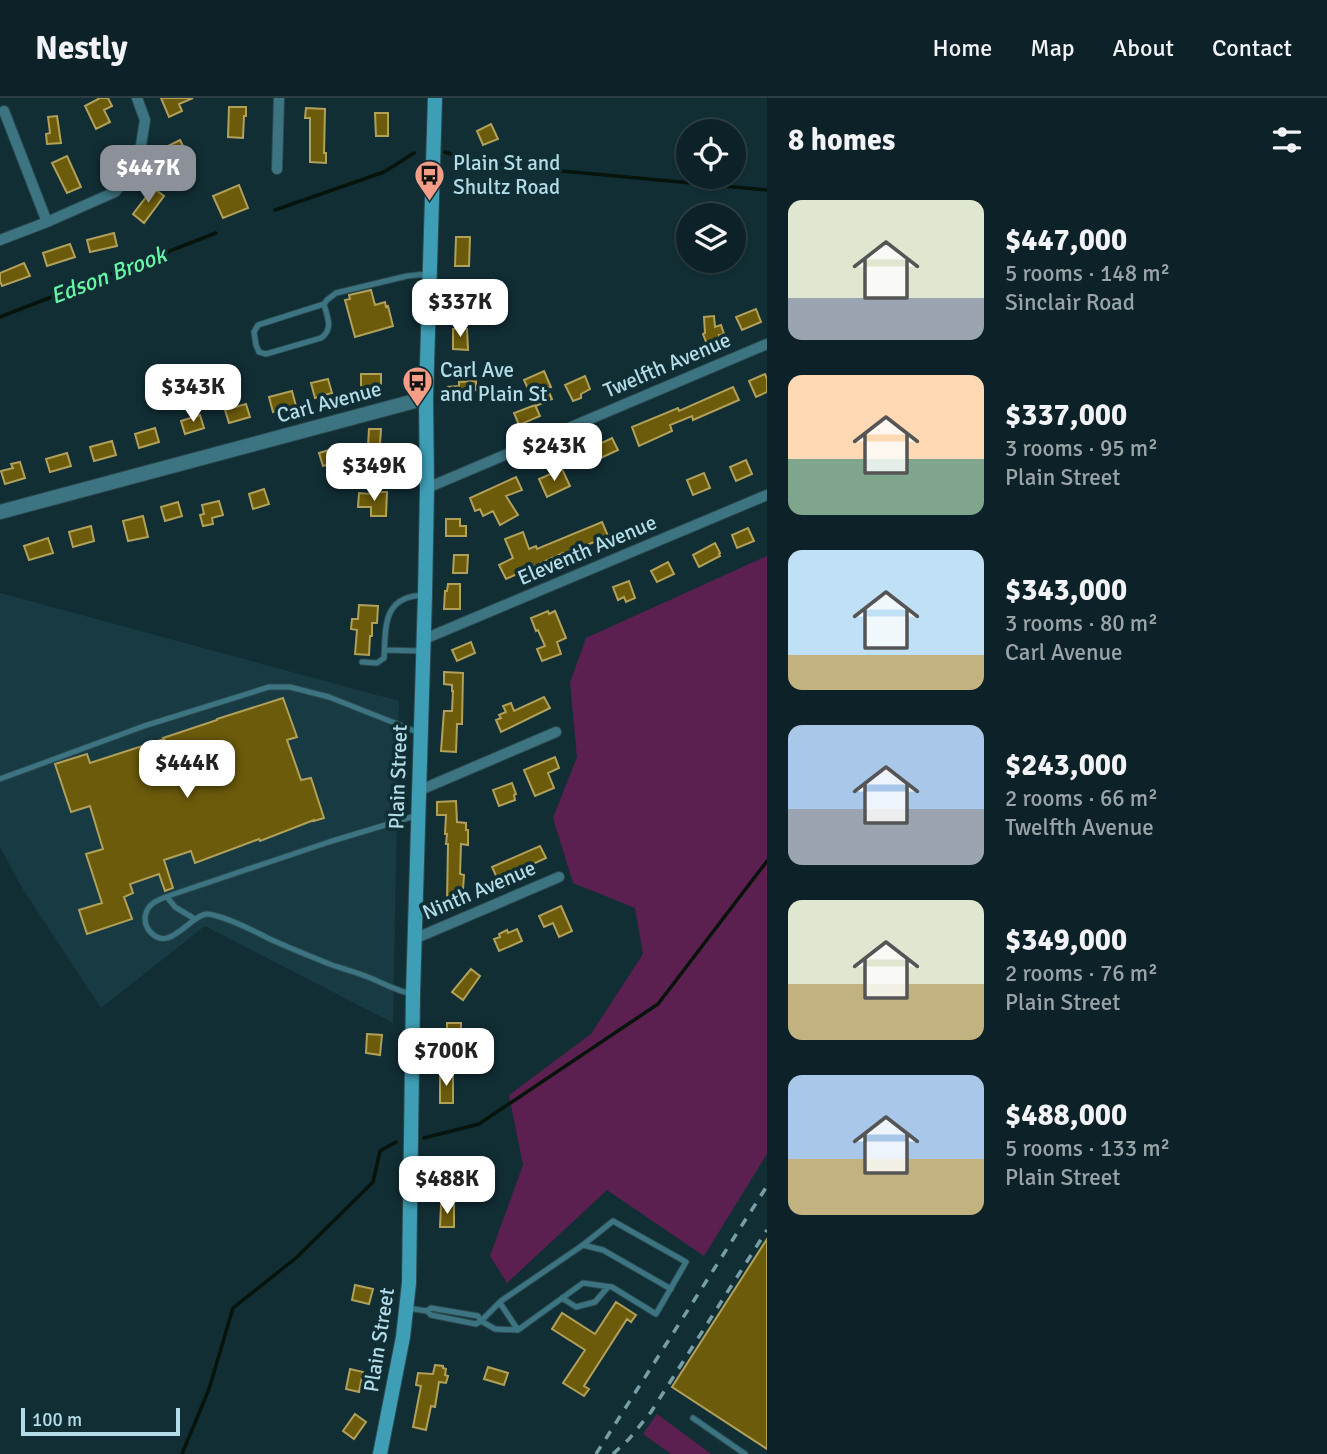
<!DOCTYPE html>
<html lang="en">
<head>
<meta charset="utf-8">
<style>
  :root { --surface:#0d2228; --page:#162a30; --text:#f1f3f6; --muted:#9aa4a8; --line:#2d3f45; --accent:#8c9099 }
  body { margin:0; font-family:Signika,sans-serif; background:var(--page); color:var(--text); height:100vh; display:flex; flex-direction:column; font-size:26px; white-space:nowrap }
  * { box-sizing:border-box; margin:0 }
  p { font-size:23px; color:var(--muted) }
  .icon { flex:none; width:38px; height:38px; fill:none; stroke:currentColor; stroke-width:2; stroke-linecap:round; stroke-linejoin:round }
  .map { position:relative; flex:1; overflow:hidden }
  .panel { display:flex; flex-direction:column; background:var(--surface); width:560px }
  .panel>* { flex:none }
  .tools { position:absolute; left:676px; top:21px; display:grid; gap:14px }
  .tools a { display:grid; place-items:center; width:70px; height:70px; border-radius:50%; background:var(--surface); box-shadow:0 2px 5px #0004,0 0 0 2px var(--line); font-size:35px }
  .scale { position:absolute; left:21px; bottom:18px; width:159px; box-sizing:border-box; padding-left:7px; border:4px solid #b2dce7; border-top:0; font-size:19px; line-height:24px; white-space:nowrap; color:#b2dce7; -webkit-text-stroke:5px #112e35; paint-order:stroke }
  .price { position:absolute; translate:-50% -60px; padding:0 16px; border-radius:14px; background:#fff; color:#222; font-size:23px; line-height:46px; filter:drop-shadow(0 2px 4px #0008) }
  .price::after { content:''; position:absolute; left:50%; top:42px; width:21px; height:16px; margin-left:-10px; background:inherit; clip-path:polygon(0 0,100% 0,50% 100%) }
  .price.on { background:var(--accent); color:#fff }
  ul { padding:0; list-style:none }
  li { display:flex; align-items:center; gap:21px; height:175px; padding:0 21px }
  li span { display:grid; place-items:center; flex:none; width:196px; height:140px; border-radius:14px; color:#555 }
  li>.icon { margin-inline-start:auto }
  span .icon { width:84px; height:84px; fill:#fffc; stroke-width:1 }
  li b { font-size:30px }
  h2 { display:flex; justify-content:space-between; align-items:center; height:84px; padding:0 21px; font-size:30px }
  header { display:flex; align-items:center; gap:42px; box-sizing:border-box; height:98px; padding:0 35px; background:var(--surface); border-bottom:2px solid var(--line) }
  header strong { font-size:33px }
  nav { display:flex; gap:38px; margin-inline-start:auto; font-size:24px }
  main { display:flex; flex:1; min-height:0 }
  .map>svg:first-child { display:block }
  .built { fill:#183a42 }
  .green { fill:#5c2050 }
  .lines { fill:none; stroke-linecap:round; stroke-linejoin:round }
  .stream { stroke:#06140b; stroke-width:3.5 }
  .building { fill:#6c5b0b; stroke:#b1a059; stroke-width:2 }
  .service-casing { stroke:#2b4a51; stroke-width:7 }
  .minor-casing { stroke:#2b4a51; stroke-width:12 }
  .tertiary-casing { stroke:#2b4a51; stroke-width:16 }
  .secondary-casing { stroke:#2b4a51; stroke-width:16 }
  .service { stroke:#3d7482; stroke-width:5 }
  .minor { stroke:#3d7482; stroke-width:10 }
  .tertiary { stroke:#3d7482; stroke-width:14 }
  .secondary { stroke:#3e9eb5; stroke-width:14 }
  .rail { stroke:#779da6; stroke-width:3.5; stroke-dasharray:9 9; stroke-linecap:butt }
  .labels { text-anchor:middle; stroke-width:7; stroke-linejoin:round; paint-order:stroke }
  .poi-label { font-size:21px; fill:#b2dce7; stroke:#112e35; text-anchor:start }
  .street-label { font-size:21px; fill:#b2dce7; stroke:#112e35 }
  .water-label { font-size:23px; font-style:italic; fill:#67f7a7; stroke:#112e35 }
</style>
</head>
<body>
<header>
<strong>Nestly</strong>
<nav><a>Home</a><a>Map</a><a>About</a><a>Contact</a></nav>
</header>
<main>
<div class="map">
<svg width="767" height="1356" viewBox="0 0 767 1356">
  <rect width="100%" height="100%" fill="#112e35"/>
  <path class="built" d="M0,495l399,108 -6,322 -188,-97 -104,82 -77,-117 -24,-44z"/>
  <path class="green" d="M767,458v598l-63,102 -97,-66 -100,93 -17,-27 33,-91 -14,-70 82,-61 52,-80 -8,-46 -62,-25 -20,-65 24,-61 -7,-74 16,-45z
    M657,1316l54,40h-40l-28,-20z"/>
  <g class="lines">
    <path class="stream" d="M445,54l32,11 290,27
      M275,112l109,-38 30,-19
      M0,219l216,-84
      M424,1040l55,-14 179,-120 109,-143
      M182,1356l27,-65 24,-81 63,-50 77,-76 7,-31 16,-9"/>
  </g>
  <path class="building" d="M100,0h8l4,8 -8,4 6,12 -14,7 -11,-23z
    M161,0h32l-14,6 3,7 -13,6z
    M229,9h17v9h-2l-1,22 -15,-1z
    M306,10l19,1 -1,44h2v10l-16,-1v-44h-5z
    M375,15h13v23h-12z
    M57,18l4,27 -14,1 -1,-10 4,-1 -2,-16z
    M491,26l7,15 -15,6 -6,-14z
    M180,42l12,24 -22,11 -6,-13 7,-4 -5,-11z
    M67,58l14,31 -14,6 -15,-30z
    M239,87l9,23 -25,10 -10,-22z
    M153,90l11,8 -20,27 -11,-9z
    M114,135l3,13 -27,6 -3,-12z
    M456,139h14l-1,29h-14z
    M70,146l5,13 -28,9 -4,-13z
    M24,165l6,13 -28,10 -2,-5v-8z
    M453,188h14v20h-13z
    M371,192l4,15 10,-3 1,5 2,-1 5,20 -38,11 -10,-37 5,-1 -1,-4z
    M756,211l5,13 -19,8 -6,-13z
    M714,218l1,11 6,-2 3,9 -5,1 2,7 -13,5 -5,-13 2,-1 -1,-16z
    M453,231h14l1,21 -15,-1z
    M544,273l7,16 -4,1 5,11 -16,7 -12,-26z
    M361,276h20v14h-20z
    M765,276l2,5v13l-11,5 -7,-16z
    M585,278l5,13 -9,5v4l-8,3 -8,-16z
    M328,281l4,14 -17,5 -4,-15z
    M476,283v9l-12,1v6l-15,1 -1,-11 11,-1v-4z
    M733,289l6,13 -46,20 -1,-4 -22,9 2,6 -33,15 -7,-19 46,-19 1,3z
    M292,293l4,15 -23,6 -4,-15z
    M246,306l4,13 -21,6 -4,-13z
    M535,307l5,11 -21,9 -5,-12z
    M200,317l4,13 -19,6 -4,-13z
    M155,330l4,14 -20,6 -4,-14z
    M369,331h12l-1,15 4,1 -1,18 -16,-1z
    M612,340l6,12 -30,14 -5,-12z
    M112,343l4,14 -22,6 -4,-14z
    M339,349l4,13 -20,6 -4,-13z
    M67,355l4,13 -21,6 -4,-13z
    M746,362l6,14 -16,7 -6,-14z
    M20,364l5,16 -20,6 -4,-13 12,-3 -2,-4z
    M562,371l8,17 -23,11 -8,-18z
    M704,375l6,15 -17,7 -6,-15z
    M516,379l6,13 -16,6 12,19 -18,10 -7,-14 -10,5 -3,-7 -5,2 -5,-13z
    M264,391l5,15 -16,5 -4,-15z
    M371,394h16l-1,24h-15v-9h-13l1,-14 12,1z
    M219,403l4,14 -11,3 1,6 -10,2 -3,-11 4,-1 -2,-9z
    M178,404l4,14 -17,5 -4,-14z
    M143,418l5,21 -20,4 -5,-20z
    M446,421h14v7h6v10h-20z
    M602,424l6,14 -44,19 -1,-2 -57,26 -7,-14 14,-7 -8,-19 18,-7 6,17 7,-3 1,3z
    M91,428l3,15 -21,6 -4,-15z
    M748,430l6,13 -17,7 -5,-13z
    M48,440l5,15 -24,7 -5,-14z
    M715,445l5,10 -1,1 1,2 -21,11 -6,-12z
    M454,457h14l-1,18h-14z
    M668,464l6,12 -17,8 -6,-11z
    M629,483l6,17 -9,4 -2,-5 -6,3 -5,-13z
    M448,486h12v25h-16l1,-18h2z
    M359,507l19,1 -1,17h-5v13h-2l-1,19 -14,-1 2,-24 -6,-1 1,-10h6z
    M548,513l1,3 6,-3 11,27 -9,4 4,12 -19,7 -5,-12 8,-3 -7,-16 -2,1 -5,-13z
    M471,544l4,11 -18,8 -5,-11z
    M444,574l19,1 -1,51h-5l-1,28 -15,-1 3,-40h8l1,-20h-1v-6l-8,-1z
    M544,599l6,11 -49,24 -5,-12 5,-2 -2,-3 7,-3 -3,-6 8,-3 3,8z
    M283,600l14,39 -10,3 14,40 10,-2 13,40 -10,3v-1l-54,21 -1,-2 -64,24 -4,-12 -27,9 9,28 -8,3 -6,-17 -29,10 3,9 -9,4 8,22 -45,15 -8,-24 23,-7 -16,-49 17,-5 -13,-43 -19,6 -16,-48 32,-10 3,9 74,-24 -1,-1 54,-18v-1z
    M555,659l4,11 -11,5 6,15 -19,8 -11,-26z
    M512,685l4,11 -2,1 1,5 -16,6 -6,-16z
    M456,703l1,21 9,1v7h2v15l-7,-1 -1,30 4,1 -2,29 -15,-1 1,-59h-2l1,-10h-2l1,-19h-9v-13z
    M540,748l6,12 -48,22 -6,-13z
    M561,808l11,25 -13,6 -6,-14 -9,4 -5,-11z
    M517,831l5,12 -23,10 -5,-12 6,-2 -1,-3 8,-4 1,3z
    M471,871l9,7 -17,24 -11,-8z
    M447,925h14v20h5v8h-19z
    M367,936l15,1 -2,20 -14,-2z
    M440,974h13v31h-13z
    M459,1068l2,18 -15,2 -2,-19z
    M441,1107h13v22h-14z
    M767,1141v210l-95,-62z
    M355,1187l18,4 -4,15 -17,-4z
    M616,1204l20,13 -5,7 -4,-3 -43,67 5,3 -5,7 -21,-13 22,-33 -33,-21 10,-16 33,21z
    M435,1267l8,1v2l3,1 -1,6 3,1 -2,7 -7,-1 -4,25 -4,-1 -5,24 -13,-3 8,-41 -5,-1 2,-12 15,1z
    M488,1269l20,6 -4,12 -20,-6z
    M350,1271l13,3 -4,20 -13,-3z
    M355,1316l11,8 -12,17 -11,-8z"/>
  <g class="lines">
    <defs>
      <path id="service" d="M324,206c3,13 10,25 -3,34l-55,16 -7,-2 -3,-7 -2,-13 4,-7 66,-21 3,-4 9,-7 71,-17 20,-2
        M385,552l37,1
        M362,564l15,1 7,-5c2,-32 -2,-62 41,-63
        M0,681l144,-53 125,-39h21l39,10 91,36
        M167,799l8,10 20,12
        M413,896c-17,-3 -30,-11 -45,-17 -12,-5 -24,-8 -36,-12 -20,-8 -40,-16 -60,-25 -19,-9 -37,-20 -59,-25 -4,-1 -6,-2 -10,0 -16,5 -37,40 -55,14 -3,-5 -4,-10 -2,-16 3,-11 15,-14 25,-18l158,-53 89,-27
        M613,1123l73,41 -30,52 -44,-27 -29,-4 -65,47 -23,-1 -14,-8 20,-20 82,-56z
        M583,1147l20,5 68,39
        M562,1200l14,9 19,-5 13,-15
        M500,1205l18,27
        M407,1210l20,3 4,-3 47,8 3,5 -5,3 -45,-9 -4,-4
        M693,1320l52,36"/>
      <path id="minor" d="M4,13l43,111
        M277,71l2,-71
        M0,142l47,-18 68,-30 23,-28 7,-44 -8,-22
        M427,390l340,-144
        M422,542l345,-145
        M418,693l138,-59
        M414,841l145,-62"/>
      <path id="tertiary" d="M0,414l426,-114"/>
      <path id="secondary" d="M380,1356l23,-117 6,-54 4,-289 12,-399 2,-107 -1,-90 9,-300"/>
    </defs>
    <use href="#service" class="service-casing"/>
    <use href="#minor" class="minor-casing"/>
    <use href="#tertiary" class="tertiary-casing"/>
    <use href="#secondary" class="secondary-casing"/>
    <use href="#service" class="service"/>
    <use href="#minor" class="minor"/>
    <use href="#tertiary" class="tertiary"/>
    <use href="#secondary" class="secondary"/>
    <path class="rail" d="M596,1356l171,-268
      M613,1356l16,-15 22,-27 116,-182"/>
  </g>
  <defs>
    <symbol id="bus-pin" viewBox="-11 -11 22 30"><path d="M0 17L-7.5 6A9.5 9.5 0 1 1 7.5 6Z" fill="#f49e87" stroke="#112e35"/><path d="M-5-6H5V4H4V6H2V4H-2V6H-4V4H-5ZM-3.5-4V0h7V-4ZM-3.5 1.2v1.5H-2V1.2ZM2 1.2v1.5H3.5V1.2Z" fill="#111"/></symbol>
  </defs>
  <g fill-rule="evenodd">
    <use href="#bus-pin" x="412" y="60" width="35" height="47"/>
    <use href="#bus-pin" x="400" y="266" width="35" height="47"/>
  </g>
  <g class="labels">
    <g class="poi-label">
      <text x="453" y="72">Plain St and<tspan x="453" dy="24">Shultz Road</tspan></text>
      <text x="440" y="279">Carl Ave<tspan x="440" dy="24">and Plain St</tspan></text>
    </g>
    <g class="street-label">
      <text transform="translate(667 267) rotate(-23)" y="7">Twelfth Avenue</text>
      <text transform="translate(329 304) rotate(-15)" y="7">Carl Avenue</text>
      <text transform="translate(587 452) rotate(-23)" y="7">Eleventh Avenue</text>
      <text transform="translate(398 679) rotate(-88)" y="7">Plain Street</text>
      <text transform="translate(479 792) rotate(-23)" y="7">Ninth Avenue</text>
      <text transform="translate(379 1242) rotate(-81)" y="7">Plain Street</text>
    </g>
    <g class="water-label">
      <text transform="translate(108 177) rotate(-21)" y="8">Edson Brook</text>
    </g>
  </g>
</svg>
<div class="tools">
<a><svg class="icon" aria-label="locate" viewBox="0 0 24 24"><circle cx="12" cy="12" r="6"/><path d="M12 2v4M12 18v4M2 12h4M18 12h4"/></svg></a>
<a><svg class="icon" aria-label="layers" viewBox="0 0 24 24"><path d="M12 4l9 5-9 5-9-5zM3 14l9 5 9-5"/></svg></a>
</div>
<div class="scale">100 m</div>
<b class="price on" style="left:148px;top:107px">$447K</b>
<b class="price" style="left:460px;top:241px">$337K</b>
<b class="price" style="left:193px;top:326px">$343K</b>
<b class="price" style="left:554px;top:385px">$243K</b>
<b class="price" style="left:374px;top:405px">$349K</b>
<b class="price" style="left:187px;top:702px">$444K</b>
<b class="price" style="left:446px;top:990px">$700K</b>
<b class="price" style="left:447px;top:1118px">$488K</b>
</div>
<section class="panel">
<h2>8 homes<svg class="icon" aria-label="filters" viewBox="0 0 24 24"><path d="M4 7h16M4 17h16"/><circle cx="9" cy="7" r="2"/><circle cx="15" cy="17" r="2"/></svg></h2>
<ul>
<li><span style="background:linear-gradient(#dfe7d0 70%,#9aa5b1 0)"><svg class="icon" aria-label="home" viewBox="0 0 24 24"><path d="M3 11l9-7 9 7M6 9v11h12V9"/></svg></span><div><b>$447,000</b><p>5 rooms · 148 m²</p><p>Sinclair Road</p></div></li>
<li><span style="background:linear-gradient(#ffd9b3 60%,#7fa58c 0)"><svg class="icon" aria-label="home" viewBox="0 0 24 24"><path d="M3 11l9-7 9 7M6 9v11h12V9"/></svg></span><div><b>$337,000</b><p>3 rooms · 95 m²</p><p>Plain Street</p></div></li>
<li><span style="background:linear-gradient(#bfe0f5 75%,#c2b280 0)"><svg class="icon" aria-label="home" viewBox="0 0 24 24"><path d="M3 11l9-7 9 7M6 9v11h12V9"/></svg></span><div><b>$343,000</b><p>3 rooms · 80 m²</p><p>Carl Avenue</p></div></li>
<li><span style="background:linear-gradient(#a9c7e8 60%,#9aa5b1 0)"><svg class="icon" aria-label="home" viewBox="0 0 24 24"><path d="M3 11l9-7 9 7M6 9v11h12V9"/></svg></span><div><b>$243,000</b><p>2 rooms · 66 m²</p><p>Twelfth Avenue</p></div></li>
<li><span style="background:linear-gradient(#dfe7d0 60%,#c2b280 0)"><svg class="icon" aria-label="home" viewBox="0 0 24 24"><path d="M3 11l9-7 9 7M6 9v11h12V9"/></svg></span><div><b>$349,000</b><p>2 rooms · 76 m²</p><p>Plain Street</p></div></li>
<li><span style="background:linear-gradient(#a9c7e8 60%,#c2b280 0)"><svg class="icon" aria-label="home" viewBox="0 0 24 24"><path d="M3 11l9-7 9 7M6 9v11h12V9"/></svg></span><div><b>$488,000</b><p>5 rooms · 133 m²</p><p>Plain Street</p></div></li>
</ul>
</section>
</main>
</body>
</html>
